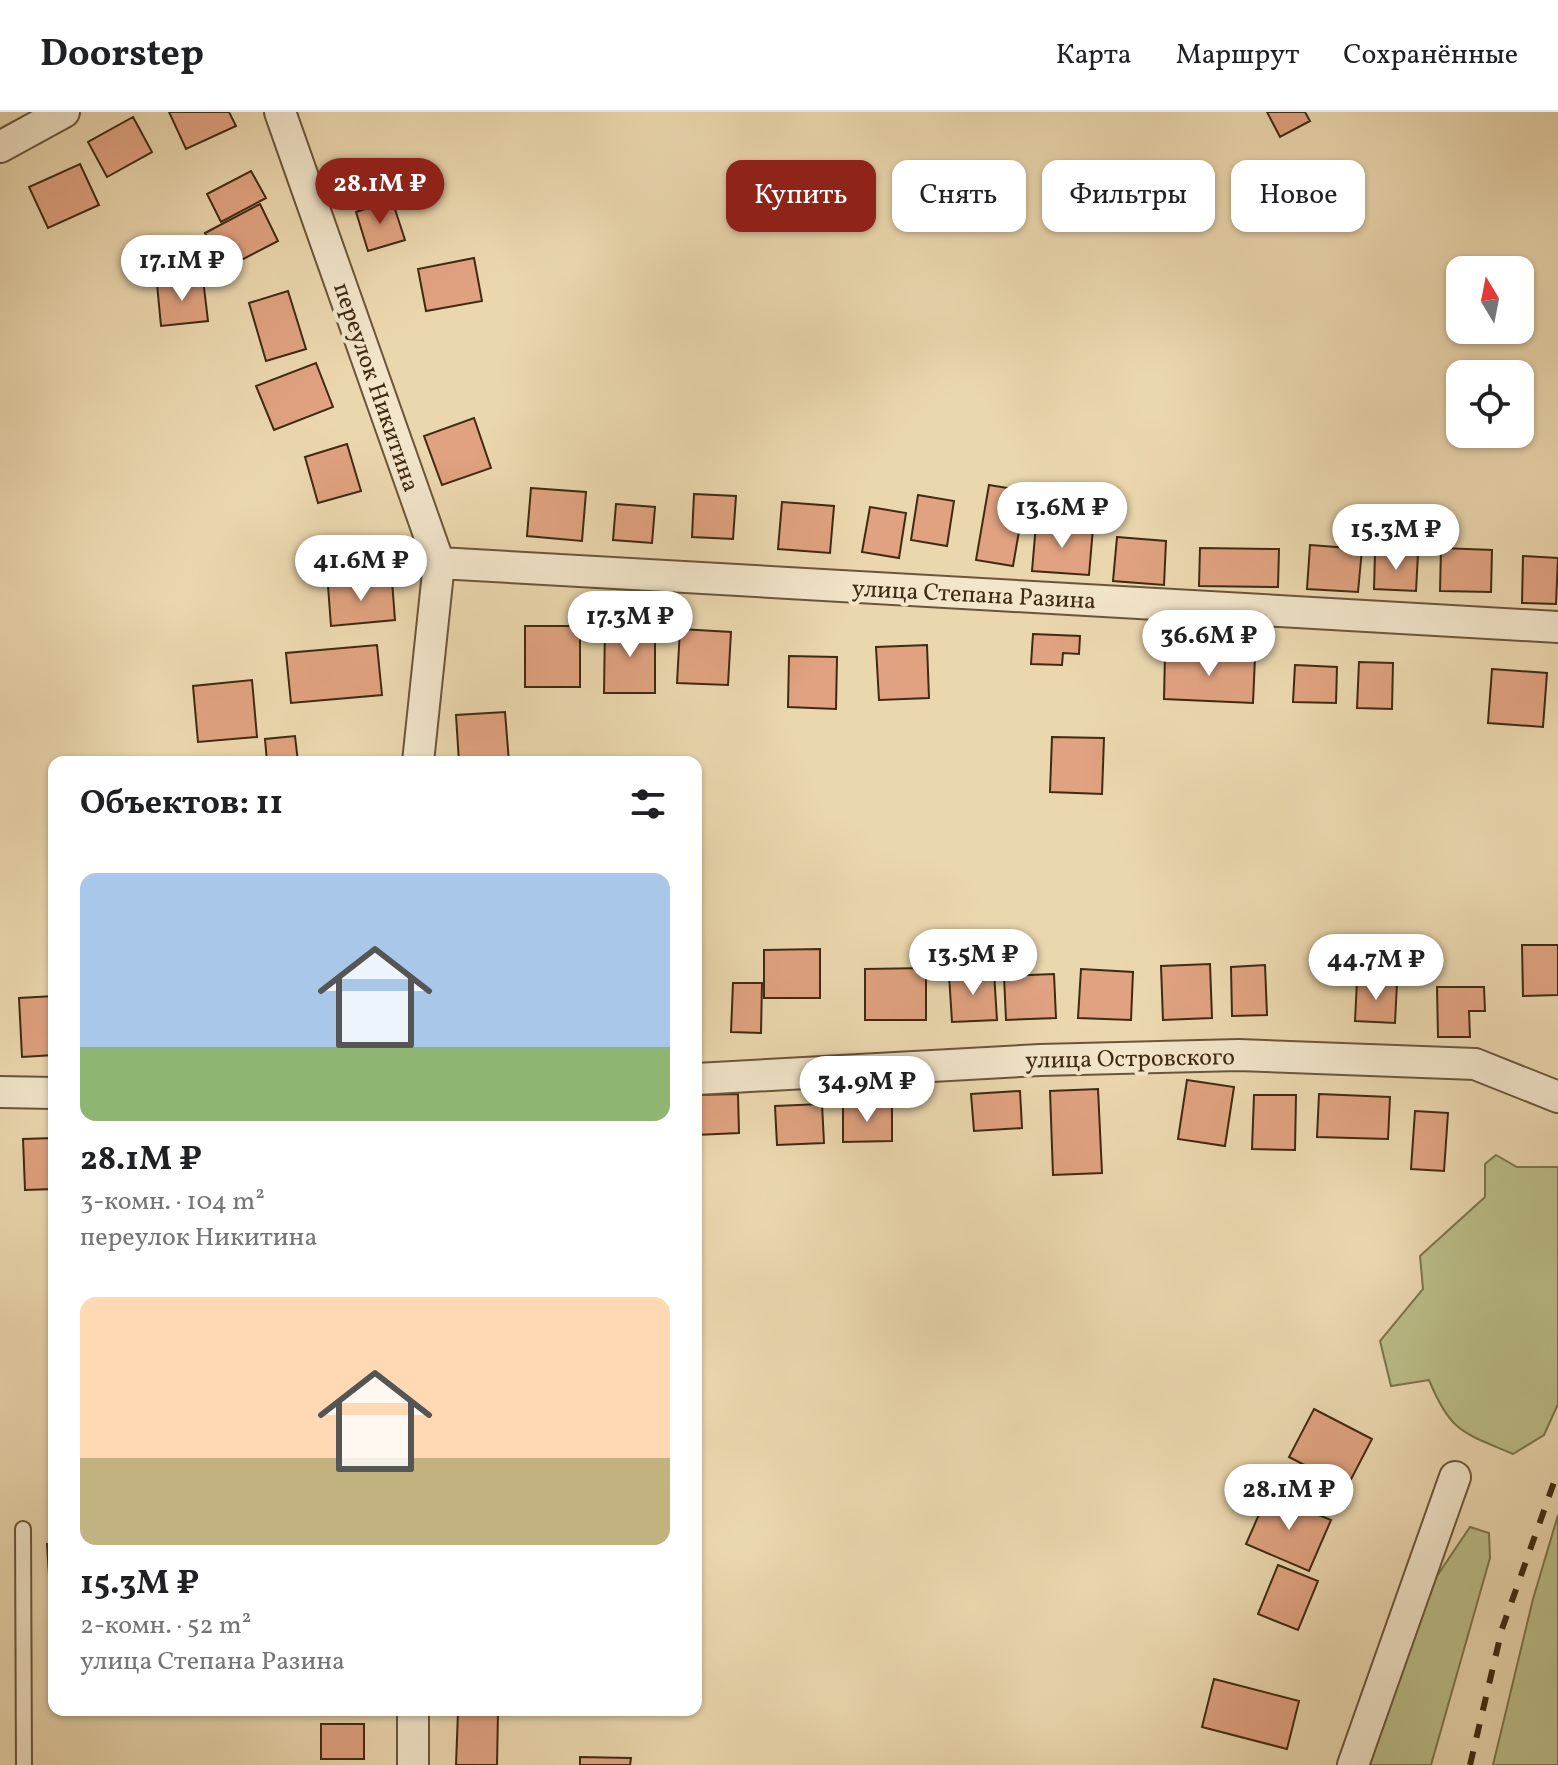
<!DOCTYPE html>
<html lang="ru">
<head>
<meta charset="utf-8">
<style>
  :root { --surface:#fff; --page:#f6f6f6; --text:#202124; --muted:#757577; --line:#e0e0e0; --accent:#8f2418 }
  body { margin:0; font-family:Vollkorn,serif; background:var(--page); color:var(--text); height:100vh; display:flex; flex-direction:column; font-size:30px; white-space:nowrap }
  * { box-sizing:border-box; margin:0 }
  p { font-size:26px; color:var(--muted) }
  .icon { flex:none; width:44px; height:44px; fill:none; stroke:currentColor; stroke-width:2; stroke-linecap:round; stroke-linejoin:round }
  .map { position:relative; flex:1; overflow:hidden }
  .sheet { position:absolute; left:48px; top:644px; width:654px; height:960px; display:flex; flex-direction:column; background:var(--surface); border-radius:16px; box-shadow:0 2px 6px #0004 }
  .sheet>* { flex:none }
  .banner { position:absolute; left:726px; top:48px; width:712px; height:72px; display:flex; gap:16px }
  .needle { width:52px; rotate:350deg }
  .controls { position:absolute; left:1446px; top:144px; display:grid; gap:16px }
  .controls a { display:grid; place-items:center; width:88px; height:88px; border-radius:16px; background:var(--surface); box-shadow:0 2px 6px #0004; font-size:40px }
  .price { position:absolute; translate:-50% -68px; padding:0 18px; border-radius:28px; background:#fff; color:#222; font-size:26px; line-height:52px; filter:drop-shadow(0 2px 4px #0008) }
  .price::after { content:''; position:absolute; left:50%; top:48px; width:24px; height:18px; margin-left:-12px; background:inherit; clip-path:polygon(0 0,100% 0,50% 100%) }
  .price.current { background:var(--accent); color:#fff }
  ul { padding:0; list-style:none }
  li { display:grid; align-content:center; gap:16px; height:424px; padding:0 32px }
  li span { display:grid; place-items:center; height:248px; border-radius:16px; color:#555 }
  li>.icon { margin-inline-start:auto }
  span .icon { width:144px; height:144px; fill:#fffc; stroke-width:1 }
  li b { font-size:34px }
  h2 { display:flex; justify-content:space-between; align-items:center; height:96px; padding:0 32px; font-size:34px }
  .chip { padding:0 28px; border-radius:16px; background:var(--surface); box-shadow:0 2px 6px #0004; font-size:28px; line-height:72px }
  .chip.current { background:var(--accent); color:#fff }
  header { display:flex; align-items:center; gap:48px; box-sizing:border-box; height:112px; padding:0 40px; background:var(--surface); border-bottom:2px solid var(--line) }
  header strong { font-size:38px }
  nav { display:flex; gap:44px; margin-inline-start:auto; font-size:28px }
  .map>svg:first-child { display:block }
  .green { fill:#babd88; stroke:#7d744c; stroke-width:2 }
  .building { fill:#e0a280; stroke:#402a10; stroke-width:2 }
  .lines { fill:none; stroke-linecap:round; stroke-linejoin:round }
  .service-casing { stroke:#6b5538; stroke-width:18 }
  .minor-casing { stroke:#6b5538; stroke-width:34 }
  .service { stroke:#f2e5ca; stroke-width:14 }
  .minor { stroke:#f2e5ca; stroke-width:30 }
  .rail { stroke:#402a10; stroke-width:6; stroke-dasharray:14 14; stroke-linecap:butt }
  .labels { text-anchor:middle; stroke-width:8; stroke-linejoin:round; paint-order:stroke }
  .street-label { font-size:24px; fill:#402a10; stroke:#f2e5ca }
</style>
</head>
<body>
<header>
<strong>Doorstep</strong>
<nav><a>Карта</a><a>Маршрут</a><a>Сохранённые</a></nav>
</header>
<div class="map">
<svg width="1558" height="1653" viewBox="0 0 1558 1653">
  <rect width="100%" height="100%" fill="#ebd7ae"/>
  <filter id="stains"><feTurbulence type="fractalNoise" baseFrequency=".0025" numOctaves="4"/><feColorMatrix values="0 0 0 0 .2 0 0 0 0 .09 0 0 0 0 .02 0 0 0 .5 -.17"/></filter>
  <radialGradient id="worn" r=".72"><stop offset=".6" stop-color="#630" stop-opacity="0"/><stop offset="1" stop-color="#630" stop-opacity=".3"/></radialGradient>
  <path class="green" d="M1496,1043l21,12h41v237l-14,31 -31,19c-51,-22 -62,-21 -84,-74l-38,6 -11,-45 43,-52 -3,-33 65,-59v-33z
    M1558,1403v250h-65l40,-166z
    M1470,1415l19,6 1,25 -59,207h-62l33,-101 35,-88z"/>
  <path class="building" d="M169,0h60l7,14 -50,23z
    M1267,0h38l5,9 -30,16z
    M133,5l19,35 -45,25 -19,-35z
    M80,52l19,41 -51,23 -19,-41z
    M251,59l15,27 -45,24 -14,-28z
    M392,88l13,40 -37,11 -12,-39z
    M260,92l18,37 -54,28 -19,-36z
    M474,146l8,43 -56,10 -8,-42z
    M203,167l5,42 -47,5 -4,-42z
    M288,179l18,58 -40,12 -17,-58z
    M316,251l17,44 -59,23 -18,-44z
    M474,306l17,50 -49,17 -18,-49z
    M347,332l14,47 -43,12 -13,-46z
    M989,373l37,6 -13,75 -37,-6z
    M531,376l55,4 -4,49 -55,-5z
    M694,382l42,2 -3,43 -41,-2z
    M918,383l36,6 -7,45 -36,-6z
    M782,390l52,4 -4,47 -52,-4z
    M616,392l39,3 -3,36 -39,-3z
    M870,395l36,6 -7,45 -37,-6z
    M1036,412l57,4 -4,47 -57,-4z
    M1117,425l49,4 -2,44 -51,-4z
    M1310,433l52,4 -4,43 -51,-3z
    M1200,436l79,1 -1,38 -79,-1z
    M1441,436l51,2 -1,42 -51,-1z
    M1375,441l43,1 -2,37 -42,-2z
    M1523,444l35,2 -2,46 -34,-1z
    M392,469l3,39 -64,6 -3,-40z
    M605,513l50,1v67h-51z
    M525,514h55v61h-55z
    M680,517l51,3 -3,53 -51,-2z
    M1033,522l47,2 -1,18 -16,-1 -1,12 -31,-1z
    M377,533l5,50 -91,8 -5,-50z
    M927,533l2,53 -50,2 -3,-53z
    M1165,541l90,4 -2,46 -89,-4z
    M789,544l48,1 -1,52 -48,-2z
    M1359,550l34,1 -1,46 -35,-1z
    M1295,553l42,2 -1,36 -43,-1z
    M1492,557l55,4 -4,54 -55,-4z
    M252,568l5,57 -59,5 -5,-56z
    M505,600l4,50h-50l-3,-47z
    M295,624l3,26h-31l-2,-23z
    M1052,625l52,1 -2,56 -52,-2z
    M1522,833h36v50l-35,1z
    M820,837v49h-56v-48z
    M1210,852l2,54 -49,2 -2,-54z
    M1265,853l2,50 -35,1 -1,-49z
    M926,856v52h-61v-51z
    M1081,857l52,3 -2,48 -53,-2z
    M994,860l3,48 -45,2 -3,-47z
    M1054,862l2,44 -50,2 -2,-44z
    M1357,869l40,2 -2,40 -40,-2z
    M733,871h29l-1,50 -30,-1z
    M1437,875h47l1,24h-16l1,26h-32z
    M54,884v59l-32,2 -3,-59z
    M1187,968l47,7 -9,59 -47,-7z
    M1098,977l4,84 -49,2 -3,-84z
    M1020,979l2,37 -48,3 -3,-37z
    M738,982l1,39 -43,2v-40z
    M1319,982l71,3 -2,42 -71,-2z
    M1254,983h42l-1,55 -43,-1z
    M822,992l2,39 -47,2 -2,-39z
    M843,994h49v35l-49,1z
    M1415,999l33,2 -4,58 -33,-2z
    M54,1026v51l-29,1 -2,-51z
    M1314,1297l58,30 -25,48 -58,-30z
    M1268,1382l63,26 -22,51 -63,-27z
    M47,1432h7v78h-2z
    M1278,1453l40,16 -20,49 -40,-16z
    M1214,1567l85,22 -12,48 -85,-22z
    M458,1600h40l-1,53h-41z
    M321,1612h43v35h-43z
    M580,1645l51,1 -1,7h-50z"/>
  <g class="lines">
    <defs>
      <path id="service" d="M23,1417l1,236"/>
      <path id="minor" d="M280,0l159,451 -21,199
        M0,35l64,-35
        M439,451l1119,64
        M696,967l344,-19 199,-5 236,9 83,33
        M0,980l54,1
        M413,1598v55
        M1353,1653l102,-288"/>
    </defs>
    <use href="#service" class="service-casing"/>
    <use href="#minor" class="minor-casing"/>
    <use href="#service" class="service"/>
    <use href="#minor" class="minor"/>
    <path class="rail" d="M1470,1653l32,-136 56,-158"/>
  </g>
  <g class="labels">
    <g class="street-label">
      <text transform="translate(377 275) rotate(71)" y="8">переулок Никитина</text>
      <text transform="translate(974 482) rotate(3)" y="8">улица Степана Разина</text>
      <text transform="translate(1130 946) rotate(-1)" y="8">улица Островского</text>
    </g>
  </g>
  <rect width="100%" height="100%" filter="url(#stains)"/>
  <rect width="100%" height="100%" fill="url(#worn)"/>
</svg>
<div class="controls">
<a><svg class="needle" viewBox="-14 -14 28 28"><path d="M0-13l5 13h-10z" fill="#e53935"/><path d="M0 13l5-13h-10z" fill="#757577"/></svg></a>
<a><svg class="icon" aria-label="locate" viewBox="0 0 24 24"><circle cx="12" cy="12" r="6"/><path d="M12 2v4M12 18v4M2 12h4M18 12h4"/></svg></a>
</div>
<b class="price current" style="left:380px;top:114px">28.1M ₽</b>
<b class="price" style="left:182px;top:191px">17.1M ₽</b>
<b class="price" style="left:1062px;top:438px">13.6M ₽</b>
<b class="price" style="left:1396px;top:460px">15.3M ₽</b>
<b class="price" style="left:361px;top:491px">41.6M ₽</b>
<b class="price" style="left:630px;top:547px">17.3M ₽</b>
<b class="price" style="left:1209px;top:566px">36.6M ₽</b>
<b class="price" style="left:973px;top:885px">13.5M ₽</b>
<b class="price" style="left:1376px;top:890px">44.7M ₽</b>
<b class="price" style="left:867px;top:1012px">34.9M ₽</b>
<b class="price" style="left:1289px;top:1420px">28.1M ₽</b>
<div class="banner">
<a class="chip current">Купить</a>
<a class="chip">Снять</a>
<a class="chip">Фильтры</a>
<a class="chip">Новое</a>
</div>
<section class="sheet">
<h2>Объектов: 11<svg class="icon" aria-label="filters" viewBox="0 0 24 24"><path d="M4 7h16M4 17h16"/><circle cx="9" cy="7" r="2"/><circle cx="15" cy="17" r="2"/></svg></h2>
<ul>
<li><span style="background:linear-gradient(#a9c7e8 70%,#8fb573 0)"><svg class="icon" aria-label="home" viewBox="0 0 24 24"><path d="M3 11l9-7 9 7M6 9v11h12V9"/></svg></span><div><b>28.1M ₽</b><p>3-комн. · 104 m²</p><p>переулок Никитина</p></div></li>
<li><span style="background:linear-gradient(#ffd9b3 65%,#c2b280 0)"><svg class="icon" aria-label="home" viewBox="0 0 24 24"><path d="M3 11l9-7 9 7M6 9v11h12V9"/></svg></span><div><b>15.3M ₽</b><p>2-комн. · 52 m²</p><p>улица Степана Разина</p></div></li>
</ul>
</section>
</div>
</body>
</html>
